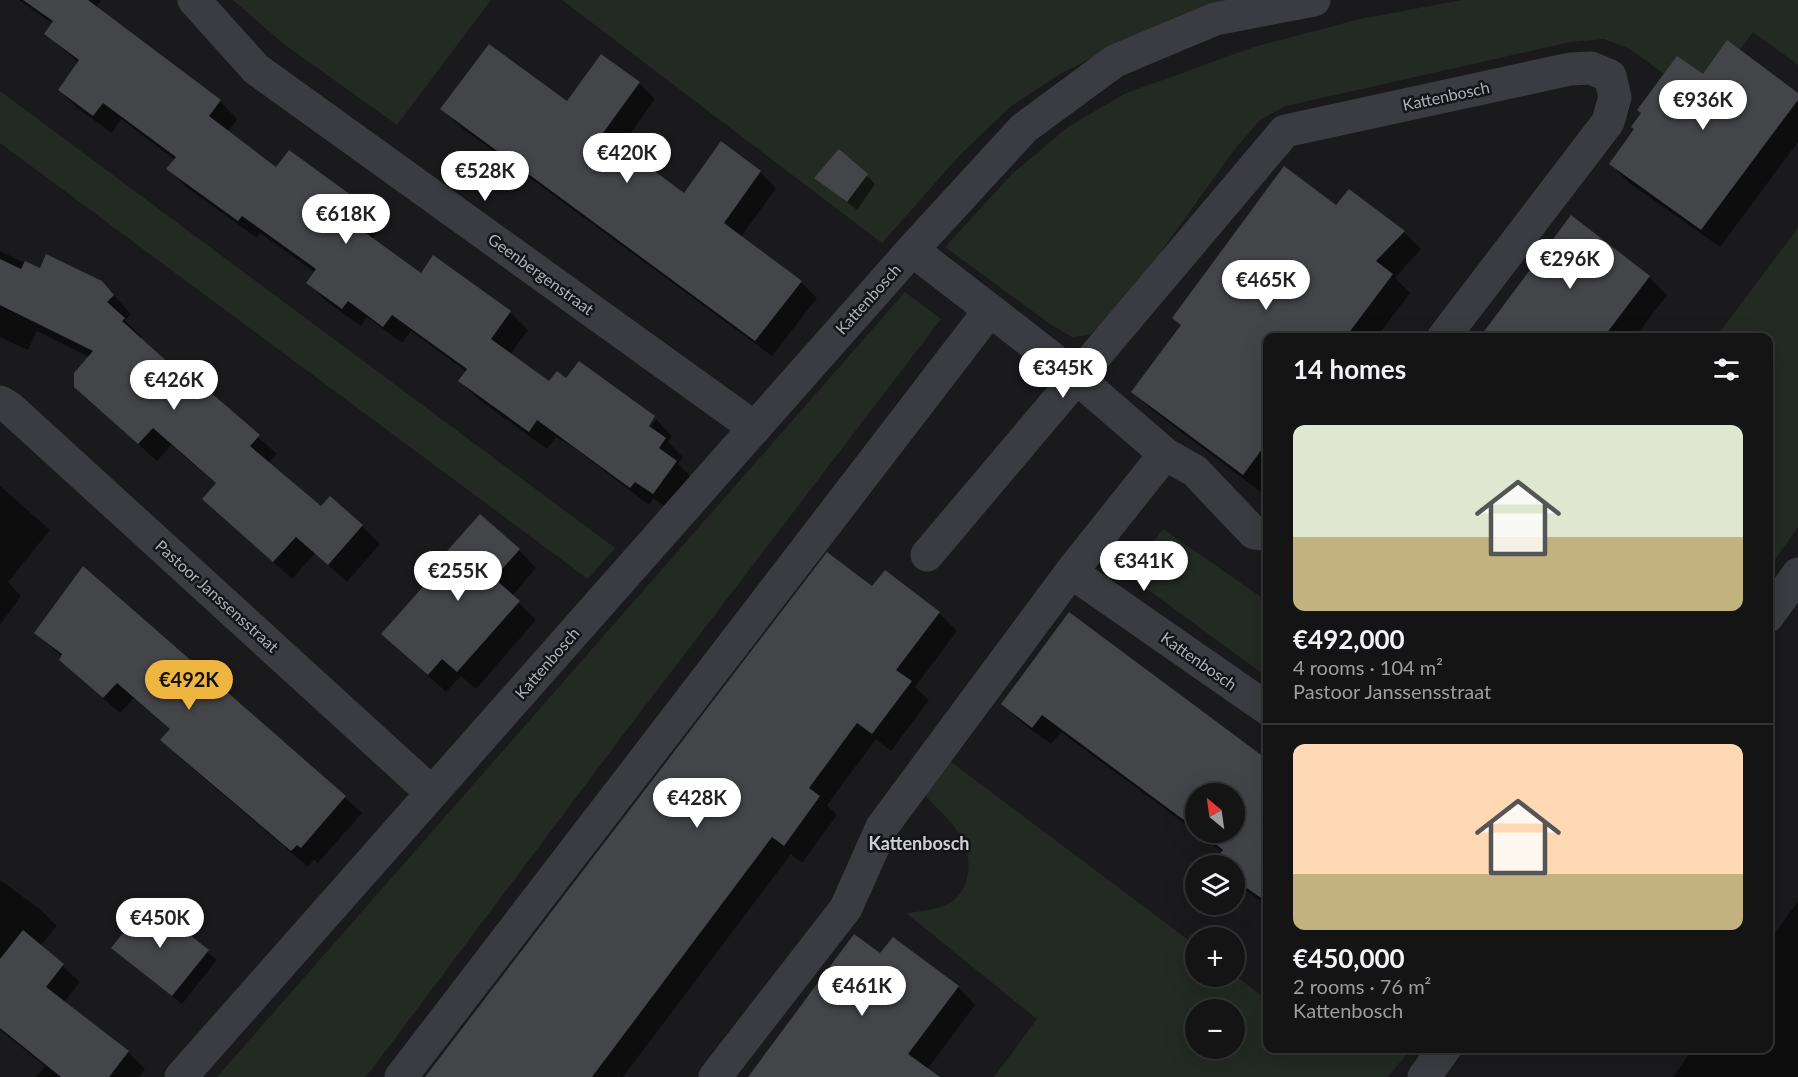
<!DOCTYPE html>
<html lang="en">
<head>
<meta charset="utf-8">
<style>
  :root { --surface:#141415; --page:#212122; --text:#f1f3f6; --muted:#9d9ea0; --line:#333334; --accent:#eeb540 }
  body { margin:0; font-family:Lato,sans-serif; background:var(--page); color:var(--text); height:100vh; display:flex; flex-direction:column; font-size:22px; white-space:nowrap }
  * { box-sizing:border-box; margin:0 }
  p { font-size:20px; color:var(--muted) }
  .icon { flex:none; width:33px; height:33px; fill:none; stroke:currentColor; stroke-width:2; stroke-linecap:round; stroke-linejoin:round }
  .map { position:relative; flex:1; overflow:hidden }
  .sheet { position:absolute; left:1263px; top:333px; width:510px; height:720px; display:flex; flex-direction:column; background:var(--surface); border-radius:12px; box-shadow:0 6px 24px #0002,0 0 0 2px var(--line) }
  .sheet>* { flex:none }
  .needle { width:39px; rotate:331deg }
  .buttons { position:absolute; left:1185px; top:783px; display:grid; gap:12px }
  .buttons a { display:grid; place-items:center; width:60px; height:60px; border-radius:50%; background:var(--surface); box-shadow:0 6px 24px #0002,0 0 0 2px var(--line); font-size:30px }
  .price { position:absolute; translate:-50% -51px; padding:0 14px; border-radius:21px; background:#fff; color:#222; font-size:20px; line-height:39px; filter:drop-shadow(0 2px 3px #0008) }
  .price::after { content:''; position:absolute; left:50%; top:36px; width:18px; height:14px; margin-left:-9px; background:inherit; clip-path:polygon(0 0,100% 0,50% 100%) }
  .price.on { background:var(--accent); color:#111 }
  ul { padding:0; list-style:none }
  li { display:grid; align-content:center; gap:12px; height:318px; padding:0 30px }
  li+li { border-top:2px solid var(--line) }
  li span { display:grid; place-items:center; height:186px; border-radius:12px; color:#555 }
  li>.icon { margin-inline-start:auto }
  span .icon { width:108px; height:108px; fill:#fffc; stroke-width:1 }
  li b { font-size:26px }
  h2 { display:flex; justify-content:space-between; align-items:center; height:72px; padding:0 30px; font-size:26px }
  .map>svg:first-child { display:block }
  .green { fill:#222a23; fill-rule:evenodd }
  .shadow { fill:#0007 }
  .building { fill:#444549 }
  .lines { fill:none; stroke-linecap:round; stroke-linejoin:round }
  .street { stroke:#3b3c41; stroke-width:33 }
  .labels { text-anchor:middle; stroke-width:5; stroke-linejoin:round; paint-order:stroke }
  .street-label { font-size:16px; fill:#adb1bb; stroke:#151517 }
  .neighbourhood-label { font-size:18px; font-weight:bold; fill:#ced0d7; stroke:#151517 }
</style>
</head>
<body>
<div class="map">
<svg width="1798" height="1077" viewBox="0 0 1798 1077">
  <rect width="100%" height="100%" fill="#1a1a1c"/>
  <path class="green" d="M233,0h258l-94,125 -112,-80z
    M562,0h696l-108,29 -90,45 -50,33 -51,49 -77,87z
    M1462,0h336v65l-45,-33 -51,70 -72,-53 -26,-10 -33,3 -285,64 -26,14 -26,30 -117,163 -27,22 -18,2 -22,-13 -105,-77 67,-73 56,-47 56,-33 130,-47 106,-28z
    M0,91l615,457 -27,31 -588,-436z
    M1798,228v299l-29,41 -1,-230 -52,-1z
    M905,292l36,27 -309,404 -266,354h-149z
    M1163,529l104,72v76l-139,-102z
    M947,759l248,186 1,31 39,-1 32,25 1,48 143,1 -23,28h-394l43,-58 -131,-106c15,-2 37,-3 49,-14 16,-14 17,-43 7,-61 -9,-16 -28,-32 -40,-46zM1196,1010h38v38h-38z"/>
  <path class="shadow" d="M19,0h82l-5,8 124,93 17,18 -9,13 48,37 89,38 17,18 -10,14 49,36 89,37 18,18 -18,25 40,28 16,-3 13,-17 75,55 -10,14 2,1 10,-14 16,17 -4,6 15,15 -5,7 16,16 -23,31 -18,-13 -4,7 -76,-58 -17,-10 -9,12 -69,-50 -18,-18 7,-9 -56,-41 -9,12 -35,-26 -6,9 -35,-25 -18,-18 8,-10 -56,-40 -3,5 -71,-51 -18,-18 7,-9 -54,-41 -9,14 -35,-25 -18,-18 20,-27 -33,-29 7,-10z
    M639,83l16,16 -35,49 64,47 76,-23 16,16 -35,49 60,45 16,16 -45,58 -314,-231 -16,-16 126,-6z
    M1798,95v47l-78,105 -92,-65 -17,-18z
    M866,175l9,9 -18,26 -41,-32z
    M1336,207l68,25 17,17 -26,29 15,15 -34,45h-108v145l-7,9 -110,-83 -18,-18 49,-65 -8,-8z
    M0,251l40,19 62,12 29,32 -6,6 17,17 -3,2 52,46 4,-4 82,73 -9,10 53,44 41,18 18,18 -33,38 -32,-29 -23,26 -88,-80 13,-15 -46,-39 -14,16 -82,-74 14,-30 -52,-26 -9,19 -28,-13z
    M1649,277l18,18 -33,43h-153z
    M0,486l50,44 -42,52 13,14 -21,29z
    M519,550l17,18 -24,28 24,24 -60,69 -15,-13 -15,16 -63,-58 63,-71z
    M83,569l279,244 -44,50 -4,-3 -6,7 -130,-111 -16,-16 9,-10 -37,-32 -14,15 -43,-37 -16,-17 1,-2 -26,-24z
    M872,588l67,25 18,18 -42,56 14,13 -38,51 -15,-12 -49,66 10,10 -35,48 -11,-9 -168,223h-194z
    M1003,704l265,58v144l-34,-24v-16l-11,-14 -27,-20h38v-38h-38v38l-135,-100 -10,12 -30,-22z
    M0,880l40,29 17,17 -17,20 40,36 -16,20 64,50 17,17 -6,8h-103l9,-11 -45,-36z
    M1798,901v176h-125l20,-29h75v-105z
    M149,904l68,56 -35,44 -60,-48z
    M881,955l77,32 17,18 -49,66 6,6h-182z"/>
  <path class="building" d="M23,0h65l133,100 -12,16 67,51 13,-17 77,56 -14,17 69,50 12,-18 78,56 -20,28 58,42 8,-10 9,7 13,-17 76,55 -6,10 17,12 -7,10 18,13 -24,33 -18,-12 -5,6 -93,-68 -8,12 -71,-51 9,-12 -75,-54 -9,12 -35,-26 -6,8 -36,-26 10,-14 -74,-53 -4,5 -72,-52 10,-12 -73,-54 -10,13 -35,-26 21,-30 -35,-26 9,-13z
    M1727,40l71,53v7l-97,130 -92,-66 25,-35 -3,-2 10,-14 -4,-3 40,-54 26,18z
    M489,44l78,57 34,-47 39,28 -37,51 81,60 37,-52 40,30 -37,52 78,58 -47,60 -315,-232z
    M839,149l29,25 -21,28 -33,-24z
    M1284,166l52,39 13,-16 56,42 -29,30 17,13 -48,64h-77v103l-25,34 -112,-83 50,-67 -9,-7z
    M1571,215l79,61 -47,62h-124z
    M46,254l56,27 12,14 -7,7 18,16 -3,3 69,62 4,-4 65,56 -10,11 71,60 9,-10 33,29 -35,40 -32,-28 -23,25 -71,-63 14,-16 -63,-55 -15,16 -64,-57v-14l19,-22 -93,-46v-46l21,10 4,-8 15,7z
    M480,514l40,35 -26,29 26,23 -63,71 -15,-13 -14,16 -47,-41 64,-72 -5,-3z
    M827,552l45,34 13,-16 55,42 -44,58 16,11 -40,53 -15,-11 -48,65 11,8 -36,50 -12,-9 -180,240h-167z
    M83,566l263,230 -45,52 -4,-3 -6,6 -131,-111 10,-11 -53,-46 -14,15 -44,-38 3,-6 -28,-21z
    M1069,612l199,148v143l-34,-24v-13h-18l-3,-3 10,-13 -23,-18h34v-38h-38v35l-154,-114 -10,13 -31,-24z
    M148,902l61,48 -37,46 -61,-48z
    M23,930l41,34 -18,23 83,64 -20,26h-48l-61,-49v-69z
    M854,934l26,19 13,-16 66,49 -51,68 32,23h-192z"/>
  <g class="lines">
    <path class="street" d="M194,0l62,69 499,359
      M990,310l86,67 89,77 30,17 59,62 14,2
      M0,402l10,6 422,385
      M1165,454l-94,118 197,137
      M927,555l358,-424 285,-62 21,-1 19,8 5,21 -7,25 -165,216
      M1768,616l30,-42
      M181,1077l731,-827 112,-122 91,-67 100,-42 99,-19
      M401,1077l589,-767 -78,-60
      M715,1077l131,-169 36,-81 189,-255
      M1424,1077l21,-29"/>
  </g>
  <g class="labels">
    <g class="street-label">
      <text transform="translate(1446 96) rotate(-12)" y="6">Kattenbosch</text>
      <text transform="translate(541 274) rotate(36)" y="6">Geenbergenstraat</text>
      <text transform="translate(868 299) rotate(-48)" y="6">Kattenbosch</text>
      <text transform="translate(217 596) rotate(42)" y="6">Pastoor Janssensstraat</text>
      <text transform="translate(1199 661) rotate(35)" y="6">Kattenbosch</text>
      <text transform="translate(547 663) rotate(-49)" y="6">Kattenbosch</text>
    </g>
    <g class="neighbourhood-label">
      <text x="919" y="850">Kattenbosch</text>
    </g>
  </g>
</svg>
<div class="buttons">
<a><svg class="needle" viewBox="-14 -14 28 28"><path d="M0-13l5 13h-10z" fill="#e53935"/><path d="M0 13l5-13h-10z" fill="#9d9ea0"/></svg></a>
<a><svg class="icon" aria-label="layers" viewBox="0 0 24 24"><path d="M12 4l9 5-9 5-9-5zM3 14l9 5 9-5"/></svg></a>
<a>+</a>
<a>−</a>
</div>
<b class="price" style="left:1703px;top:131px">€936K</b>
<b class="price" style="left:627px;top:184px">€420K</b>
<b class="price" style="left:485px;top:202px">€528K</b>
<b class="price" style="left:346px;top:245px">€618K</b>
<b class="price" style="left:1570px;top:290px">€296K</b>
<b class="price" style="left:1266px;top:311px">€465K</b>
<b class="price" style="left:1063px;top:399px">€345K</b>
<b class="price" style="left:174px;top:411px">€426K</b>
<b class="price" style="left:1144px;top:592px">€341K</b>
<b class="price" style="left:458px;top:602px">€255K</b>
<b class="price on" style="left:189px;top:711px">€492K</b>
<b class="price" style="left:697px;top:829px">€428K</b>
<b class="price" style="left:160px;top:949px">€450K</b>
<b class="price" style="left:862px;top:1017px">€461K</b>
<section class="sheet">
<h2>14 homes<svg class="icon" aria-label="filters" viewBox="0 0 24 24"><path d="M4 7h16M4 17h16"/><circle cx="9" cy="7" r="2"/><circle cx="15" cy="17" r="2"/></svg></h2>
<ul>
<li><span style="background:linear-gradient(#dfe7d0 60%,#c2b280 0)"><svg class="icon" aria-label="home" viewBox="0 0 24 24"><path d="M3 11l9-7 9 7M6 9v11h12V9"/></svg></span><div><b>€492,000</b><p>4 rooms · 104 m²</p><p>Pastoor Janssensstraat</p></div></li>
<li><span style="background:linear-gradient(#ffd9b3 70%,#c2b280 0)"><svg class="icon" aria-label="home" viewBox="0 0 24 24"><path d="M3 11l9-7 9 7M6 9v11h12V9"/></svg></span><div><b>€450,000</b><p>2 rooms · 76 m²</p><p>Kattenbosch</p></div></li>
</ul>
</section>
</div>
</body>
</html>
